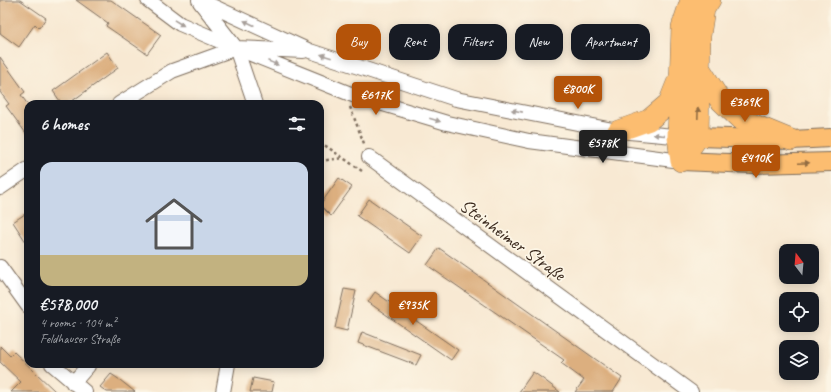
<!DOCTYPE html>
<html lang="en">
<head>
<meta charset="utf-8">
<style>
  :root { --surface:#171b24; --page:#20242c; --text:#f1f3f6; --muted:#9ea1a6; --line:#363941; --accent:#b45309 }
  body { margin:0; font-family:Caveat,sans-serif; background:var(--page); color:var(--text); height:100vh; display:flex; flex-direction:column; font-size:15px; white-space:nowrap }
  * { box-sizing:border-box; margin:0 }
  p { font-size:13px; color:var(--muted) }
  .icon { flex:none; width:22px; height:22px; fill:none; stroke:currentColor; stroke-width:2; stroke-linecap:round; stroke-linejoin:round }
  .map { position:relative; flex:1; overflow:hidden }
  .panel { position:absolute; left:24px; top:100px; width:300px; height:268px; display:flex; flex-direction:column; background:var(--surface); border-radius:12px; box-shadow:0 2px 10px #0003 }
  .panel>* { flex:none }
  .guide { position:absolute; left:336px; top:24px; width:380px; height:36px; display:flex; gap:8px }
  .needle { width:26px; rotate:344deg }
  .controls { position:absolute; left:779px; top:244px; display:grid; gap:8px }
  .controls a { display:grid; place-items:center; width:40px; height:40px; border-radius:8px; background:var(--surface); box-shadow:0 2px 10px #0003; font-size:20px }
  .price { position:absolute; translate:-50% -34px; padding:0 9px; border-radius:4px; background:var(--accent); color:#fff; font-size:13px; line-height:26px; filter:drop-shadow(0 1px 2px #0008) }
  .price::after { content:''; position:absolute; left:50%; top:24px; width:12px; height:9px; margin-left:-6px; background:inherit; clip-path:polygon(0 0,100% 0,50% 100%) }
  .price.active { background:#222; color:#fff }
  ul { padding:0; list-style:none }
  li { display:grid; align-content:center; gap:8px; height:212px; padding:0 16px }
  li+li { border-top:1px solid var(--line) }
  li span { display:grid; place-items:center; height:124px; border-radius:12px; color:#555 }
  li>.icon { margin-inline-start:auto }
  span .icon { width:72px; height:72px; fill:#fffc; stroke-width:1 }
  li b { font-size:17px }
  h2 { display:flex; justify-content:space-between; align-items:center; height:48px; padding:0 16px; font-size:17px }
  .pill { padding:0 14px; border-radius:12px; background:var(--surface); box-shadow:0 2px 10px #0003; font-size:14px; line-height:36px }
  .pill.active { background:var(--accent); color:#fff }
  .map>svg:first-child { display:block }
  .building { fill:#dcaf7f }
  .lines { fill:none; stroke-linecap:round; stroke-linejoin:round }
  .minor-casing { stroke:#7d6d5d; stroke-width:16 }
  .major-casing { stroke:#7d6d5d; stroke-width:20 }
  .highway-casing { stroke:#7d6d5d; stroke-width:22 }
  .path { stroke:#7d6d5d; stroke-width:2.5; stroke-dasharray:3 3; stroke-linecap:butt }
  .minor { stroke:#fff; stroke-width:14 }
  .major { stroke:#fcbd6f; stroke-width:18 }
  .highway { stroke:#fcbd6f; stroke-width:21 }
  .oneway { fill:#a79f9a }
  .oneway2 { fill:#926c42 }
  .labels { text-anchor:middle; stroke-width:3.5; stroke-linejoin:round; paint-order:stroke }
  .street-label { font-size:19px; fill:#3b2a1e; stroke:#fcf5e5 }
</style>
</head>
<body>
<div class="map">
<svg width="831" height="392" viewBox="0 0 831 392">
  <rect width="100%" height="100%" fill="#fcf5e5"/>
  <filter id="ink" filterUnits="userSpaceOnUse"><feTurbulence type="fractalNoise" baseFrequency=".025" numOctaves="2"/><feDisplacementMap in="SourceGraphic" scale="8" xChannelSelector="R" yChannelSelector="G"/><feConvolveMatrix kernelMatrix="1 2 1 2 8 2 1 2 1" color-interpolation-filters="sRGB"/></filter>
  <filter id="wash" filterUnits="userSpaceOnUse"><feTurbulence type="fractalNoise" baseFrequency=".012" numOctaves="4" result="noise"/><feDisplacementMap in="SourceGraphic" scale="16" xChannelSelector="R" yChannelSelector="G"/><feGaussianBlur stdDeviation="0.9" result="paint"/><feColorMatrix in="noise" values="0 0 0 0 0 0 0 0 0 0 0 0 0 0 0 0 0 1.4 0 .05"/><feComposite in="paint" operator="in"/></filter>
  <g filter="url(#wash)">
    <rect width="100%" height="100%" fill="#f8e9d3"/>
    <g id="blocks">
      <path class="building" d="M0,0h20l26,18 -7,10 -4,-4 -16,23 -19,-14z
        M76,0h35l50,35 -14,19 -41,-28 2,-3z
        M107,52l11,16 -50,36h-6l-9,-13z
        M0,57l25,35 -4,3 7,10v31l-22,-30 3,-2 -9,-12z
        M339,178l13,9 -21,29 -11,-11z
        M369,199l53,37 -12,17 -53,-37z
        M28,212v33l-15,-23z
        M439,248l183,130 -9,14h-38l9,-12 -23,-17 3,-3 -137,-95z
        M344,289l12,2 -9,40 -12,-3z
        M375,292l83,58 -7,10 -83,-58z
        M362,332l59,23 -5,10 -58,-22z
        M0,346l10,10 4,-4 42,40h-45l10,-10 -21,-20z
        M533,372l10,7 17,13h-41z
        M111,374l9,6 15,12h-28l-7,-5z
        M253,378l21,4 -2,10h-22z"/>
    </g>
  </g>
  <g filter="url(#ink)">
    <use href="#blocks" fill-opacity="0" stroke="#7d6d5d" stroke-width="1"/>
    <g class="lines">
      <defs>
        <path id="minor" d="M148,0l32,24 56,24 117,47 94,28 82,18 152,20
          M199,0l111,51 146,48 162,32 67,6
          M200,2l36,46 19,56
          M119,104l53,-33 64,-23 67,3
          M369,157l322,235
          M0,188l28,-19
          M0,267l28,39
          M52,364l33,28
          M73,383l15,-17 -2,-2
          M223,392l5,-28"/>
        <path id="major" d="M698,137l93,3 40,-2
          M681,161l72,3 78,-2"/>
        <path id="highway" d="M700,69l20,31 20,19 51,21
          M618,131l31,-11 20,-17 8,-20
          M681,161l17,-24 2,-101 4,-27 6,-9
          M681,161l-3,-24 4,-110 9,-27"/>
      </defs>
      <use href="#minor" class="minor-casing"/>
      <use href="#major" class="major-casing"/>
      <use href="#highway" class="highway-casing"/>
      <path class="path" d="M350,107l15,39
        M320,142l42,29
        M320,161l23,-3"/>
      <use href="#minor" class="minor"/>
      <use href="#major" class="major"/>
      <use href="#highway" class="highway"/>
    </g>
    <defs><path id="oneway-solid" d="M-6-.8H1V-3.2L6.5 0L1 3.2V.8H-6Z"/></defs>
    <g class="oneway">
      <use href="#oneway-solid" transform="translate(179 23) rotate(31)"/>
      <use href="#oneway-solid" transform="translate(249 23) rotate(-155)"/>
      <use href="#oneway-solid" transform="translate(326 56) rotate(-162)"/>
      <use href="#oneway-solid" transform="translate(273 63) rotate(22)"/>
      <use href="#oneway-solid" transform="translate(517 111) rotate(-169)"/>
      <use href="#oneway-solid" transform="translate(435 120) rotate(17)"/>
      <use href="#oneway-solid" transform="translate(659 135) rotate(-175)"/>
    </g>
    <g class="oneway2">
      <use href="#oneway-solid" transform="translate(698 113) rotate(-88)"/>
      <use href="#oneway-solid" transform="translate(804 163) rotate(-2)"/>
    </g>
  </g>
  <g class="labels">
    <g class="street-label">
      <text transform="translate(513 239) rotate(36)" y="7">Steinheimer Straße</text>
    </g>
  </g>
</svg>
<div class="controls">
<a><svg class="needle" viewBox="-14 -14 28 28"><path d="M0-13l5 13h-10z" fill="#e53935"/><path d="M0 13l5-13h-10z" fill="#9ea1a6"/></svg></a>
<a><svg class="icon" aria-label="locate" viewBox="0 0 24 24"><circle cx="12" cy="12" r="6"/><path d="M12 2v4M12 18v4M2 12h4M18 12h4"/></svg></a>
<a><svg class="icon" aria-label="layers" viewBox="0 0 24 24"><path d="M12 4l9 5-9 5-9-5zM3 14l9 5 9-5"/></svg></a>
</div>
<b class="price" style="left:578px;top:110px">€800K</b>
<b class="price" style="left:376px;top:116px">€617K</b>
<b class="price" style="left:745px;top:123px">€369K</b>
<b class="price active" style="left:603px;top:164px">€578K</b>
<b class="price" style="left:756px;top:179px">€410K</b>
<b class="price" style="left:413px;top:326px">€935K</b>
<div class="guide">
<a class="pill active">Buy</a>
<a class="pill">Rent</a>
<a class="pill">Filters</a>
<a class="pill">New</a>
<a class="pill">Apartment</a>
</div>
<section class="panel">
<h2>6 homes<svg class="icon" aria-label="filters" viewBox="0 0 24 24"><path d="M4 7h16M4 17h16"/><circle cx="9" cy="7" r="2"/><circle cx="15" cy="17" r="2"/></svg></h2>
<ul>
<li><span style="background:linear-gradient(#c9d6e8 75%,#c2b280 0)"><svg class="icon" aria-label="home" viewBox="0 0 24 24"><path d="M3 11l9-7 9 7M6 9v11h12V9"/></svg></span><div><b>€578,000</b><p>4 rooms · 104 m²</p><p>Feldhauser Straße</p></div></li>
</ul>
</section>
</div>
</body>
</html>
